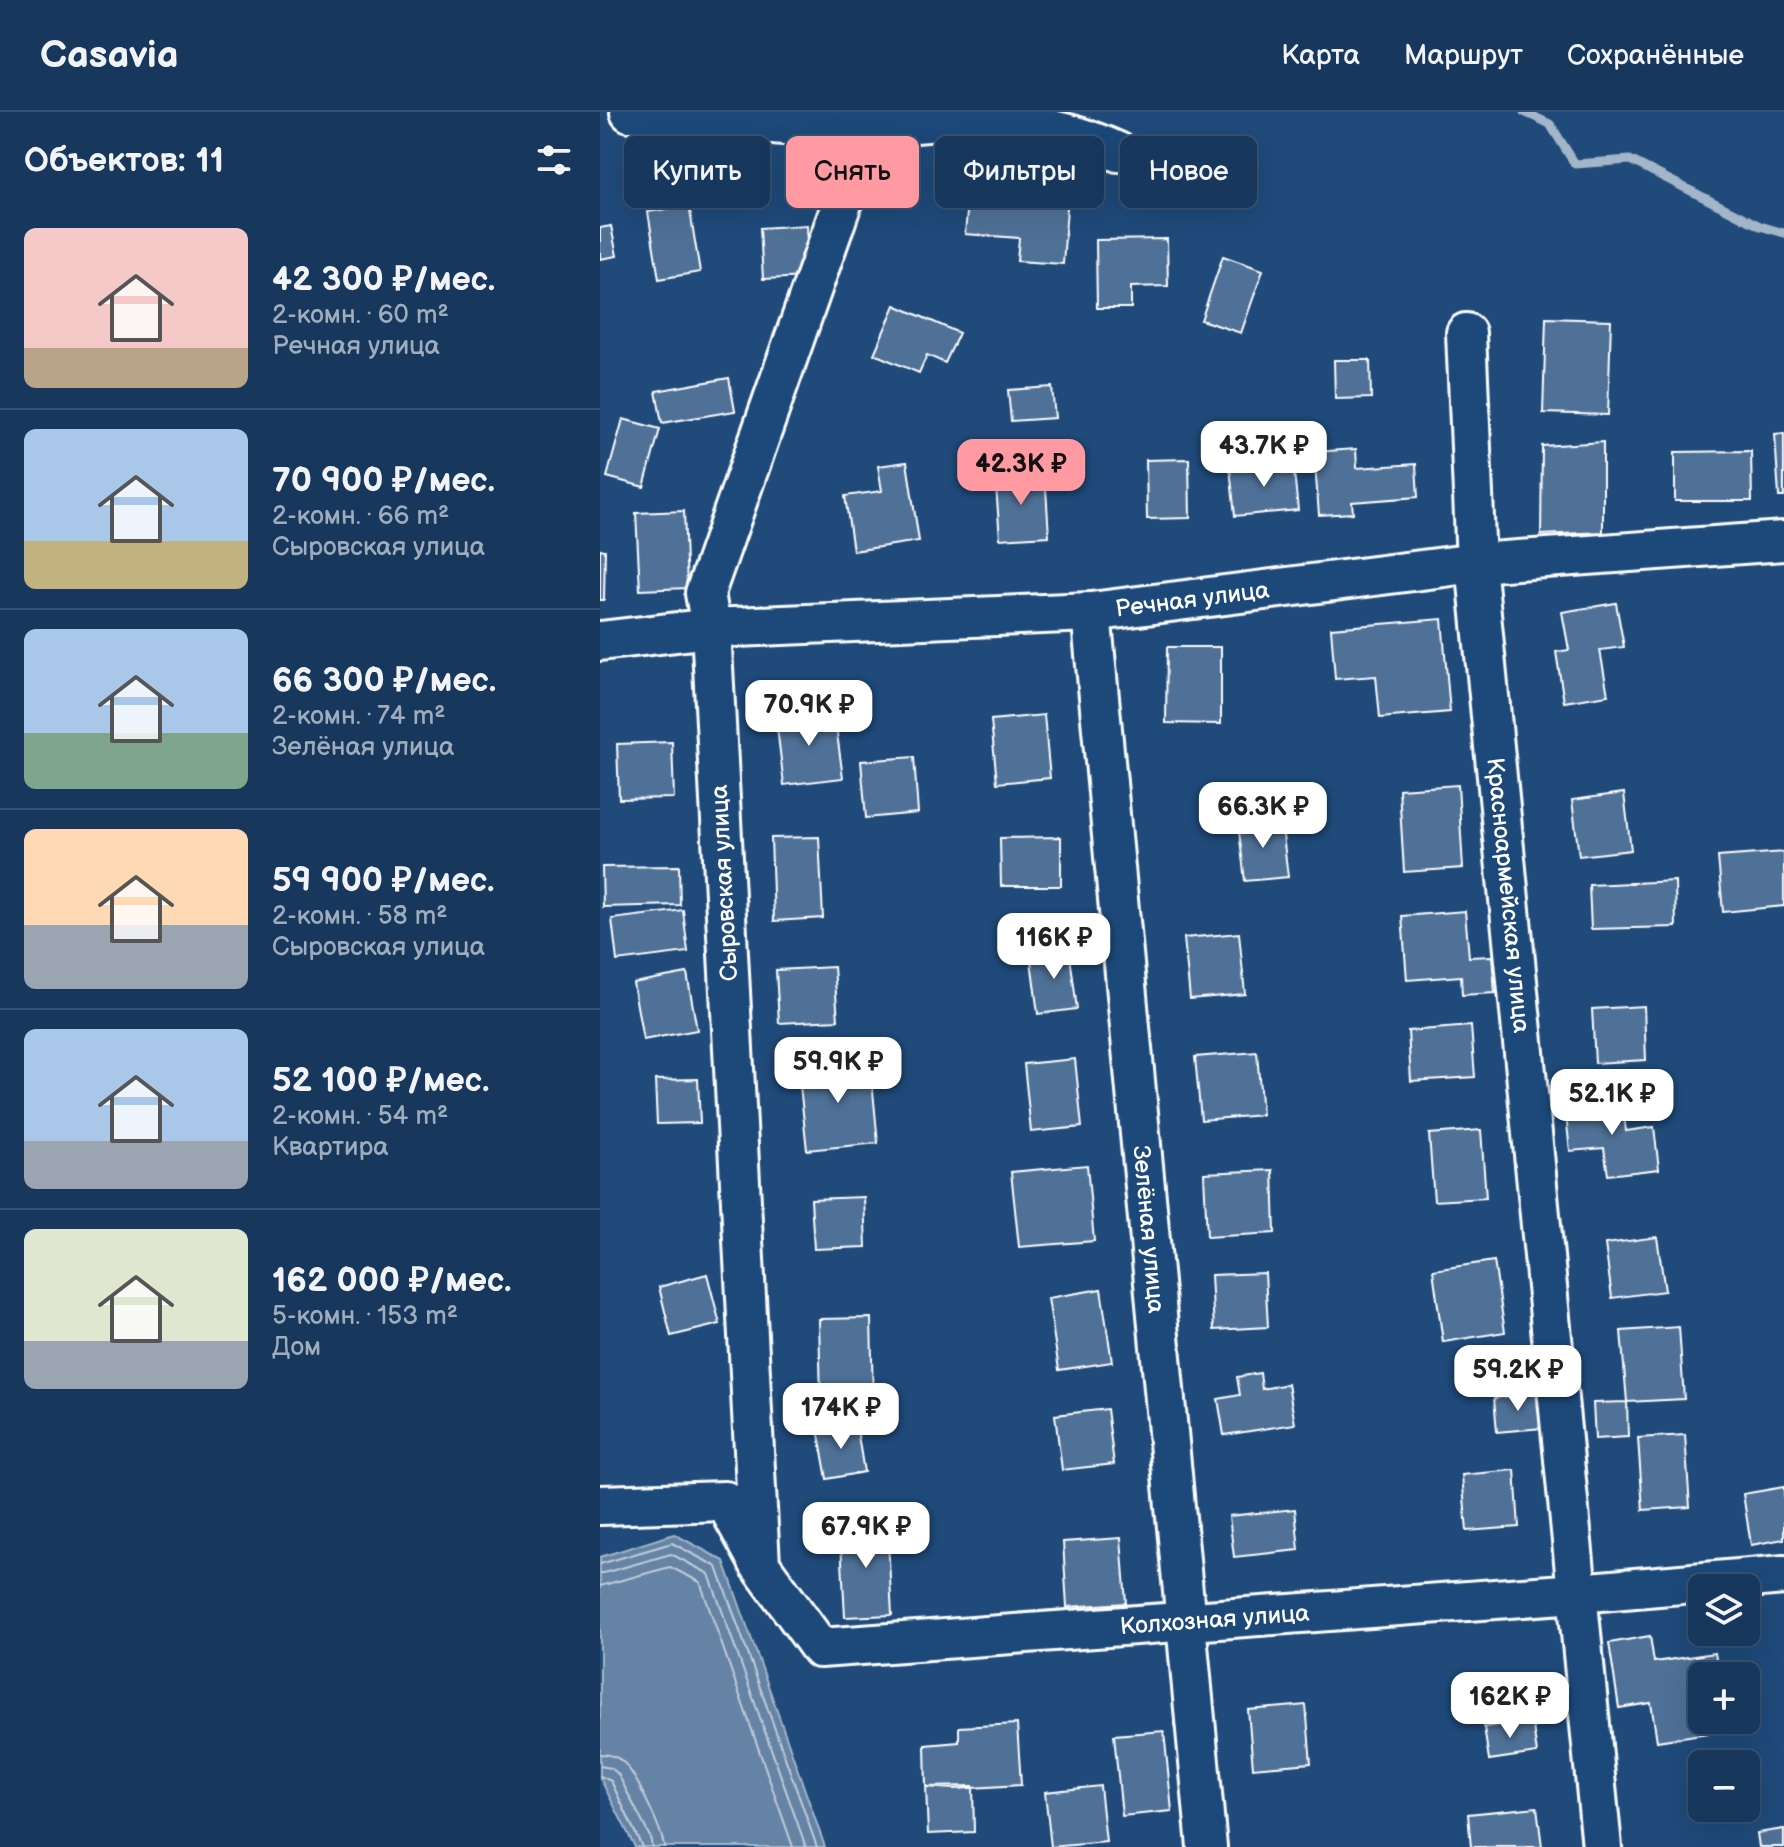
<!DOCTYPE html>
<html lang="ru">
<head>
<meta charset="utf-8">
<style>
  :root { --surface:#17385c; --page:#203f62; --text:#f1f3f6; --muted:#9eacbb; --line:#365272; --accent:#ff9aa2 }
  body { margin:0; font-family:"Balsamiq Sans",sans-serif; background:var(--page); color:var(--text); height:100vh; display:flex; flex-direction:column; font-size:30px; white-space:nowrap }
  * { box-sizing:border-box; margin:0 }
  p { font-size:26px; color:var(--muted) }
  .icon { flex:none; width:44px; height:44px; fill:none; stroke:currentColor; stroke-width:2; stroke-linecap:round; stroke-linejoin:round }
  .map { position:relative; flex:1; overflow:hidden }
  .drawer { display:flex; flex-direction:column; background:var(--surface); width:600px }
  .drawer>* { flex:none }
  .guide { position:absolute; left:24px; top:24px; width:760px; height:72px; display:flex; gap:16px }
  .fabs { position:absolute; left:1088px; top:1462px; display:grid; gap:16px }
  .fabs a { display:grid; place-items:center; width:72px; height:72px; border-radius:12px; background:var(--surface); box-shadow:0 8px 32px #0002,0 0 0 2px var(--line); font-size:40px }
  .price { position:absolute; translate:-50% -68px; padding:0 18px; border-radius:16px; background:#fff; color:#222; font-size:26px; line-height:52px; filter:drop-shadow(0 2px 4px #0008) }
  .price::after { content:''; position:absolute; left:50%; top:48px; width:24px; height:18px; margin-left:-12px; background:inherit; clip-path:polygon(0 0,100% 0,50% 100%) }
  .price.active { background:var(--accent); color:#111 }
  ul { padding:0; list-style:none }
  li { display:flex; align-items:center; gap:24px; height:200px; padding:0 24px }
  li+li { border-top:2px solid var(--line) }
  li span { display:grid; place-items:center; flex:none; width:224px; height:160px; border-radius:12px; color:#555 }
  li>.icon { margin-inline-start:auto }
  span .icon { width:96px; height:96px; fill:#fffc; stroke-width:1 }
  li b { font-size:34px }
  h2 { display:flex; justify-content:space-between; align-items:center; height:96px; padding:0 24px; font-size:34px }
  .pill { padding:0 28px; border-radius:12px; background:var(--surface); box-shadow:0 8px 32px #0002,0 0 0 2px var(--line); font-size:28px; line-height:72px }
  .pill.active { background:var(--accent); color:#111 }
  header { display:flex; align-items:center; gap:48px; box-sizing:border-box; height:112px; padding:0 40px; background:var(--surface); border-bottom:2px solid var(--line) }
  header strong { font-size:38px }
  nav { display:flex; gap:44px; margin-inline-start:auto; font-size:28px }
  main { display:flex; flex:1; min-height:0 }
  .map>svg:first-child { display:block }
  .water { fill:#6583a4; stroke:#a3b5c8; stroke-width:2 }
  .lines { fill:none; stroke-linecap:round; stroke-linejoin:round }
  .shore { stroke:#c1cddb; stroke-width:2 }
  .stream { stroke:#a3b5c8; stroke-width:9 }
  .building { fill:#507197; stroke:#fff; stroke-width:2 }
  .minor-casing { stroke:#fff; stroke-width:44 }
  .minor { stroke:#1f4a7a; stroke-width:38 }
  .labels { text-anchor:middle; stroke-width:6; stroke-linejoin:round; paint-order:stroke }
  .street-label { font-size:24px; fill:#fff; stroke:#1f4a7a }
</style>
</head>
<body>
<header>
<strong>Casavia</strong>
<nav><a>Карта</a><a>Маршрут</a><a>Сохранённые</a></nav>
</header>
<main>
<section class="drawer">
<h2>Объектов: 11<svg class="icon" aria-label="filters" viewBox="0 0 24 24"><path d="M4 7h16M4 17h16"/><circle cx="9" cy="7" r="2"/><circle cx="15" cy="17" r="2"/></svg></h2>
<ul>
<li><span style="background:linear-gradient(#f6c9c9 75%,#b9a48a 0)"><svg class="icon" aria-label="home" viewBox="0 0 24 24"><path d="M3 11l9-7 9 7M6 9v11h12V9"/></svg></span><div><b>42 300 ₽/мес.</b><p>2-комн. · 60 m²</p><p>Речная улица</p></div></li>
<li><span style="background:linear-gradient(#a9c7e8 70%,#c2b280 0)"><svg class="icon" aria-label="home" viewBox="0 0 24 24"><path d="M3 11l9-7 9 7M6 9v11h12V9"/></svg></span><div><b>70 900 ₽/мес.</b><p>2-комн. · 66 m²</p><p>Сыровская улица</p></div></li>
<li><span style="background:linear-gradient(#a9c7e8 65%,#7fa58c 0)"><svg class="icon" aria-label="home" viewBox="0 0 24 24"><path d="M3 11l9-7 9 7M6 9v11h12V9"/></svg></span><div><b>66 300 ₽/мес.</b><p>2-комн. · 74 m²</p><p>Зелёная улица</p></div></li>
<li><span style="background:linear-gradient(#ffd9b3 60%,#9aa5b1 0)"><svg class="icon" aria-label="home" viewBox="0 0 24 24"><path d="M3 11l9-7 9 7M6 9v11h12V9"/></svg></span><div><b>59 900 ₽/мес.</b><p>2-комн. · 58 m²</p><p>Сыровская улица</p></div></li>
<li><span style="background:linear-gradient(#a9c7e8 70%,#9aa5b1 0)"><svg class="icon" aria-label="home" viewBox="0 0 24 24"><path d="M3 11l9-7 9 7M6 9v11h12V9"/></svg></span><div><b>52 100 ₽/мес.</b><p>2-комн. · 54 m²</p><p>Квартира</p></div></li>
<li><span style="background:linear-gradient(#dfe7d0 70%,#9aa5b1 0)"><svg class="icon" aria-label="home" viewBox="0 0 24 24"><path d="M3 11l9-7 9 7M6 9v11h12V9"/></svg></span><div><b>162 000 ₽/мес.</b><p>5-комн. · 153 m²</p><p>Дом</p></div></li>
</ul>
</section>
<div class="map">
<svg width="1184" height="1735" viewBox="0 0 1184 1735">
  <rect width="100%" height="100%" fill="#1f4a7a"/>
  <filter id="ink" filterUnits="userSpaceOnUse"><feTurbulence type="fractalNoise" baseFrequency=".0125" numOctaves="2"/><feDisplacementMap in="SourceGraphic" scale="16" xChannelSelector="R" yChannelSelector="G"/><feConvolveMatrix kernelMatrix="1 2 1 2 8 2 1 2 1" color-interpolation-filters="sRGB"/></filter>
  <g filter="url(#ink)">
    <path class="water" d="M74,1422l50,27 101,286h-190l-35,-69v-221z"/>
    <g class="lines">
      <path class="shore" d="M0,1452l72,-21 45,24 100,280
        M0,1462l71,-20 38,20 97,273
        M0,1474l70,-19 30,15 93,265
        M0,1642c9,0 17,2 23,8 12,10 40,70 41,85
        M0,1654l11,2 7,6 32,63 2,10
        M0,1664l11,5 31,66"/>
      <path class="stream" d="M924,0l26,12 25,40 55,-4 130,66 24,7"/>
    </g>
    <path class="building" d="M415,63l54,4 -6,85 -46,-3 2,-23 -54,-4 3,-33 45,4z
      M89,93l11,67 -41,7 -11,-67z
      M207,113l2,52 -46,2 -3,-51z
      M11,114l6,30 -17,3v-31z
      M567,127l1,47 -37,1v21h-34l-1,-68z
      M623,144l40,14 -22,63 -40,-13z
      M295,193l64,28 -14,30 -18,-8 -8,18 -45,-19z
      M946,206l65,2 -3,95 -65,-2z
      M734,248h36l1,38 -36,1z
      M129,266l6,33 -73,12 -6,-32z
      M452,275l3,31 -44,3 -3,-31z
      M23,307l37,10 -16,58 -37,-10z
      M1184,321v64h-5l-4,-63z
      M1003,330v90l-62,3 1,-89z
      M756,337l1,19 59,-4 2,33 -66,5 1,11 -34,2 -5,-63z
      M1151,339l1,50h-77v-49z
      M589,347l1,59 -43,1 -1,-59z
      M307,350l12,79 -66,10 -8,-55 37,-5 -4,-25z
      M693,350l5,48 -63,6 -5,-48z
      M429,359l1,19 16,-2 3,48 -49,3 -5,-66z
      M84,399l3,77 -47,2 -4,-77z
      M0,437l5,1 -1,50h-4z
      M1016,491l8,44 -24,3 8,45 -44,7 -8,-50 13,-2 -7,-38z
      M842,507l8,93 -70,6 -4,-42 -41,3 -4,-51z
      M567,535h54v77l-55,-1z
      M234,599l9,67 -59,7 -8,-66z
      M444,603l6,63 -53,5 -6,-63z
      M72,630l2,56 -55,1 -2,-55z
      M314,645l4,56 -52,5 -5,-57z
      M858,673l5,83 -59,4 -5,-83z
      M1024,681l7,57 -52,6 -7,-56z
      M681,706l7,59 -43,4 -7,-58z
      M219,725l4,81 -49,3 -3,-83z
      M461,725v49h-60l-1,-48z
      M1184,740v54l-61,6 -5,-55z
      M79,754l1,39 -77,2 -1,-40z
      M1075,769l1,46 -85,2 -2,-44z
      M83,798l5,42 -71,9 -5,-42z
      M865,799l4,46 23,-1 3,37 -33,2 -1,-19 -54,4 -5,-64z
      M639,821l6,61 -55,5 -6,-61z
      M469,836l8,61 -39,5 -8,-61z
      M234,855l4,53 -59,3 -3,-53z
      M87,861l10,57 -54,10 -10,-57z
      M1044,894l2,54 -51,3 -3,-54z
      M871,914l4,51 -64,4 -3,-50z
      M657,940l5,63 -61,5 -6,-63z
      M270,947l8,84 -71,7 -9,-83z
      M475,947l7,68 -51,5 -7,-68z
      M98,967l2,44 -43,1 -2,-44z
      M1022,987l4,32 28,-4 5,42 -51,6 -4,-27 -34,3 -5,-45z
      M881,1018l5,68 -52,3 -5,-67z
      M487,1053l7,76 -75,6 -8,-75z
      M673,1058l2,63 -68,4 -3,-64z
      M264,1085l2,50 -52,2 -3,-50z
      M1057,1125l8,54 -53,7 -7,-54z
      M894,1149l11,71 -62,10 -10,-72z
      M665,1161l3,54 -54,3 -3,-55z
      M107,1162l13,50 -49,12 -12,-49z
      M501,1177l11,73 -53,8 -11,-72z
      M271,1206l2,81 -52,1 -2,-81z
      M1079,1215l5,72 -57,3 -6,-71z
      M660,1261l2,16 26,-5 7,40 -71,11 -6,-36 22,-4 -3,-18z
      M938,1281l4,35 -45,4 -3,-34z
      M1027,1290l1,35 -33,2 -2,-36z
      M507,1297l7,55 -52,6 -7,-55z
      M256,1311l8,49 -37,7 -9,-50z
      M1085,1323l5,72 -47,3 -5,-72z
      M915,1358l4,57 -52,4 -5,-56z
      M1184,1375v52l-33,6 -8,-51z
      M695,1397l4,41 -65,7 -5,-41z
      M287,1410l5,93 -47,2 -5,-93z
      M521,1426l5,65 -59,4 -4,-65z
      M1050,1524l4,26 61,-9 4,23h-17v44h24l1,10 -70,11 -6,-38 -32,5 -10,-65z
      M706,1593l5,58 -58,5 -5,-58z
      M932,1608l5,33 -48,7 -5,-33z
      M417,1612l4,61 -67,4 -28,-2 -1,-42 34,-3v-15z
      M564,1619l8,80 -50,5 -8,-81z
      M373,1674l1,46 -46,2 -2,-47z
      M500,1674l6,56 -55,5 -6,-55z
      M937,1695l5,40h-71l-3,-33z
      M1184,1717v18h-25l-2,-14z"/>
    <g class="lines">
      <defs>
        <g id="minor">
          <path d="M30,0l237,20c80,-20 174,-15 251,20"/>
          <path id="s1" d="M866,221l10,230 126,1284"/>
          <path id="s2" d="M491,500l116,1235"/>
          <path id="s3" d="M0,529l111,-13 380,-16 385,-49 308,-22"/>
          <path id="s4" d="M0,1393l125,-4 35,64 60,83 758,-55 206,-18"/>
          <path d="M160,1453l-49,-937 -6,-35 162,-461"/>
        </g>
      </defs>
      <use href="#minor" class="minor-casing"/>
      <use href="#minor" class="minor"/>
    </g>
  </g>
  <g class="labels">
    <g class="street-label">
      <text dy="8" stroke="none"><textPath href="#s3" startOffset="594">Речная улица</textPath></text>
      <text transform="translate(124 771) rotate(-93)" y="8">Сыровская улица</text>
      <text dy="8" stroke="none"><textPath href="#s1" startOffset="564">Красноармейская улица</textPath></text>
      <text dy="8" stroke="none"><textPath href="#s2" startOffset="620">Зелёная улица</textPath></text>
      <text dy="8" stroke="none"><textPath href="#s4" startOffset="696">Колхозная улица</textPath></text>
    </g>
  </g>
</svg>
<div class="fabs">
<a><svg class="icon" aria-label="layers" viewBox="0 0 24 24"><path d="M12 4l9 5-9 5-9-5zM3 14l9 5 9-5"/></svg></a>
<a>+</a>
<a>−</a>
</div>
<b class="price" style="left:664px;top:377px">43.7K ₽</b>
<b class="price active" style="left:421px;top:395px">42.3K ₽</b>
<b class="price" style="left:209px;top:636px">70.9K ₽</b>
<b class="price" style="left:663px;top:738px">66.3K ₽</b>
<b class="price" style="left:454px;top:869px">116K ₽</b>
<b class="price" style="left:238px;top:993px">59.9K ₽</b>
<b class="price" style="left:1012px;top:1025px">52.1K ₽</b>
<b class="price" style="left:918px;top:1301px">59.2K ₽</b>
<b class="price" style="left:241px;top:1339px">174K ₽</b>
<b class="price" style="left:266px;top:1458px">67.9K ₽</b>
<b class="price" style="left:910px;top:1628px">162K ₽</b>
<div class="guide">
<a class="pill">Купить</a>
<a class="pill active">Снять</a>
<a class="pill">Фильтры</a>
<a class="pill">Новое</a>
</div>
</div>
</main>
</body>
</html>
